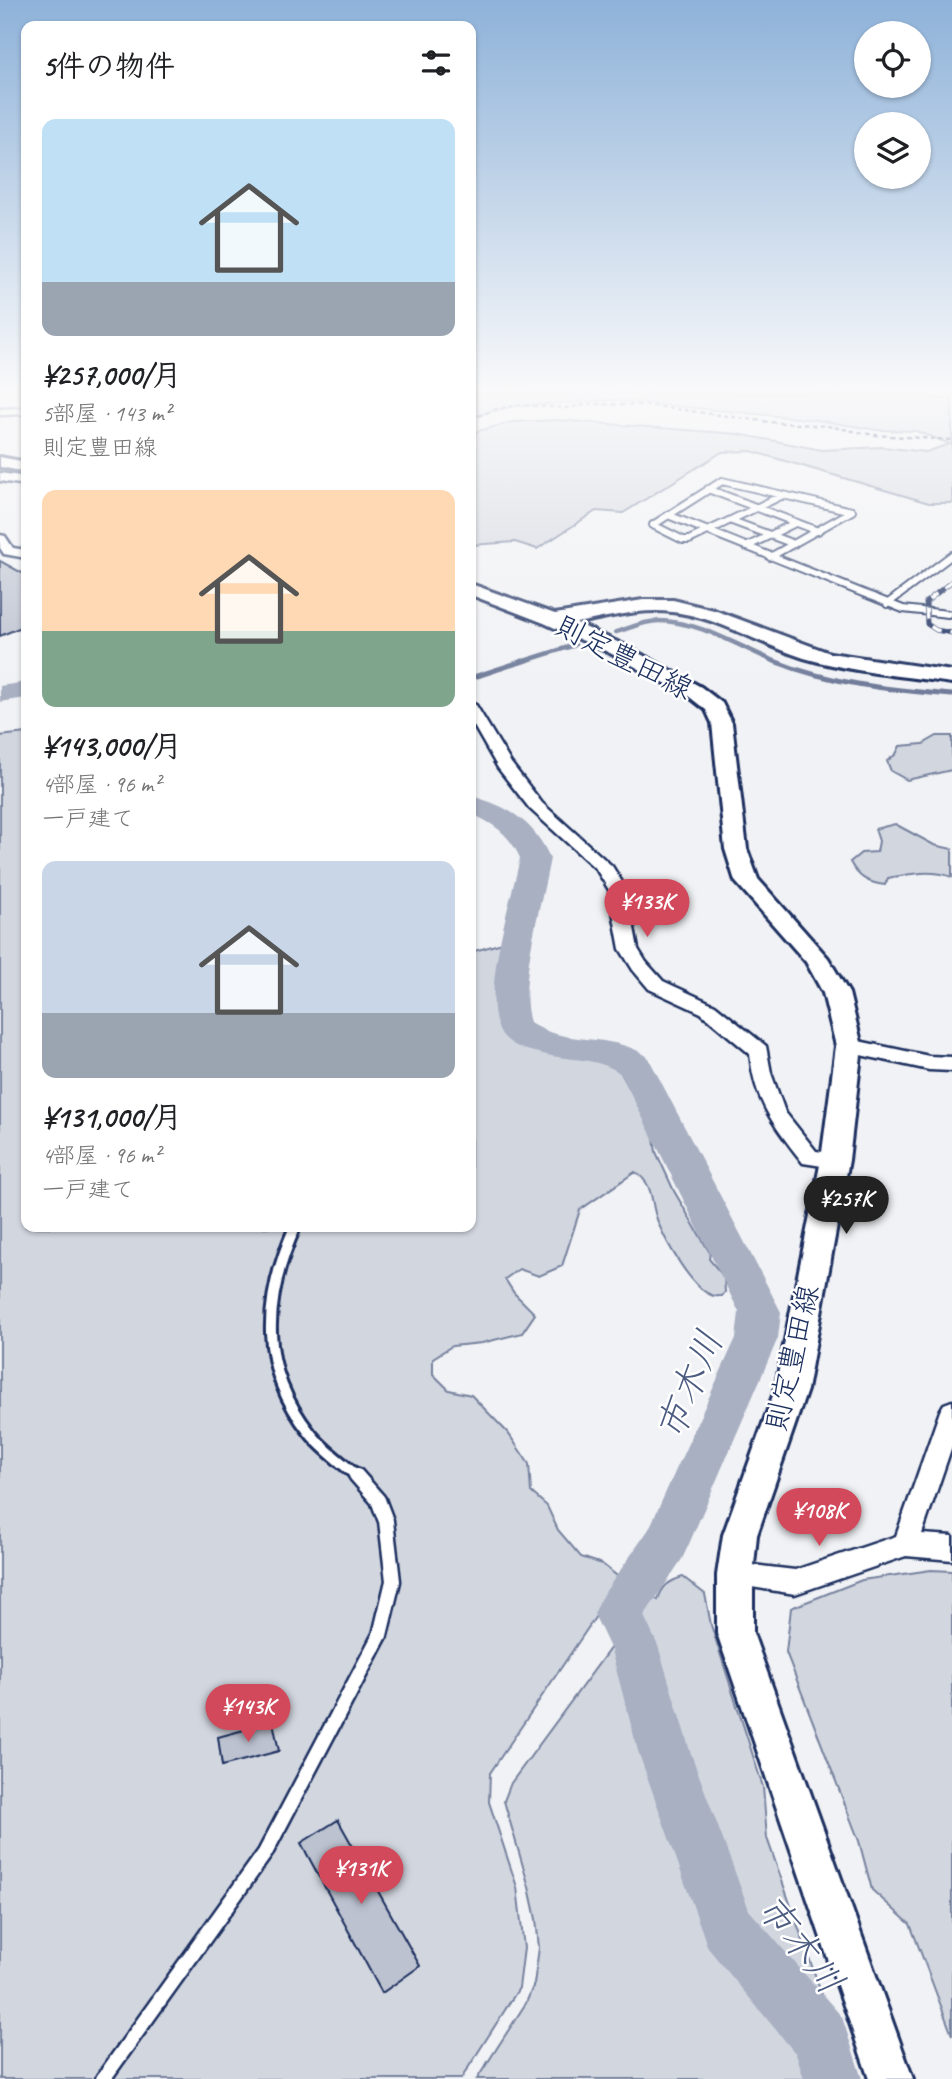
<!DOCTYPE html>
<html lang="ja">
<head>
<meta charset="utf-8">
<style>
  :root { --surface:#fff; --page:#f6f6f6; --text:#202124; --muted:#757577; --accent:#d1495b }
  body { margin:0; font-family:Caveat,"Klee One",sans-serif; background:var(--page); color:var(--text); height:100vh; display:flex; flex-direction:column; font-size:26px; white-space:nowrap }
  * { box-sizing:border-box; margin:0 }
  p { font-size:23px; color:var(--muted) }
  .icon { flex:none; width:38px; height:38px; fill:none; stroke:currentColor; stroke-width:2; stroke-linecap:round; stroke-linejoin:round }
  .map { position:relative; flex:1; overflow:hidden }
  .side { position:absolute; left:21px; top:21px; width:455px; height:1211px; display:flex; flex-direction:column; background:var(--surface); border-radius:14px; box-shadow:0 2px 5px #0004 }
  .side>* { flex:none }
  .tools { position:absolute; left:854px; top:21px; display:grid; gap:14px }
  .tools a { display:grid; place-items:center; width:77px; height:77px; border-radius:50%; background:var(--surface); box-shadow:0 2px 5px #0004; font-size:35px }
  .price { position:absolute; translate:-50% -60px; padding:0 16px; border-radius:24px; background:var(--accent); color:#fff; font-size:23px; line-height:46px; filter:drop-shadow(0 2px 4px #0008) }
  .price::after { content:''; position:absolute; left:50%; top:42px; width:21px; height:16px; margin-left:-10px; background:inherit; clip-path:polygon(0 0,100% 0,50% 100%) }
  .price.selected { background:#222; color:#fff }
  ul { padding:0; list-style:none }
  li { display:grid; align-content:center; gap:14px; height:371px; padding:0 21px }
  li span { display:grid; place-items:center; height:217px; border-radius:14px; color:#555 }
  li>.icon { margin-inline-start:auto }
  span .icon { width:126px; height:126px; fill:#fffc; stroke-width:1 }
  li b { font-size:30px }
  h2 { display:flex; justify-content:space-between; align-items:center; height:84px; padding:0 21px; font-size:30px }
  .map>svg:first-child { display:block }
  .green { fill:#d2d6df; stroke:#76829e; stroke-width:2 }
  .lines { fill:none; stroke-linecap:round; stroke-linejoin:round }
  .stream-far1 { stroke:#707c9a; stroke-width:4.5 }
  .stream { stroke:#707c9a; stroke-width:5 }
  .river { fill:#a8b0c2; fill-rule:evenodd }
  .building { fill:#bcc2d0; stroke:#1b2f5e; stroke-width:2 }
  .lane-far2-casing { stroke:#1b2f5e; stroke-width:10 }
  .lane-far1-casing { stroke:#1b2f5e; stroke-width:16 }
  .lane-casing { stroke:#1b2f5e; stroke-width:19 }
  .street-casing { stroke:#1b2f5e; stroke-width:5 }
  .secondary-casing { stroke:#1b2f5e; stroke-width:6 }
  .path { stroke:#1b2f5e; stroke-width:2.5; stroke-dasharray:4.5 3.5; stroke-linecap:butt }
  .lane-far2 { stroke:#fff; stroke-width:6 }
  .lane-far1 { stroke:#fff; stroke-width:10 }
  .lane { stroke:#fff; stroke-width:14 }
  .street { fill:#fff; fill-rule:evenodd }
  .secondary { fill:#fff; fill-rule:evenodd }
  .rail-casing { stroke:#1b2f5e; stroke-width:5 }
  .rail { stroke:#fff; stroke-width:3.5; stroke-dasharray:10; stroke-linecap:butt }
  .labels { text-anchor:middle; stroke-width:5; stroke-linejoin:round; paint-order:stroke }
  .street-label { font-size:30px; fill:#1b2f5e; stroke:#fff }
  .near-water-label { font-size:38px; font-style:italic; fill:#4c5c81; stroke:#fff }
</style>
</head>
<body>
<div class="map">
<svg width="952" height="2079" viewBox="0 0 952 2079">
  <rect width="100%" height="100%" fill="#f1f2f5"/>
  <filter id="ink" filterUnits="userSpaceOnUse"><feTurbulence type="fractalNoise" baseFrequency=".0143" numOctaves="2"/><feDisplacementMap in="SourceGraphic" scale="14" xChannelSelector="R" yChannelSelector="G"/><feConvolveMatrix kernelMatrix="1 2 1 2 8 2 1 2 1" color-interpolation-filters="sRGB"/></filter>
  <g filter="url(#ink)">
    <path class="green" d="M471,393h429l52,7v103h-23l-178,-52 -29,1 -99,61 -27,-2 -59,38 -22,-7 -44,3v-112l41,-11 45,-2 181,14 84,16 60,-3 44,5 24,-8 -34,-13 -39,-1 -60,-10 -203,-20 -100,6 -43,11z
      M26,733v494h445v-275l31,-9 7,5 -5,68c19,47 86,25 121,46l-5,9 33,60 3,21 18,39 36,62 -1,6 15,18 1,15 -3,4c-3,0 -7,1 -11,-1 -21,-8 -52,-63 -57,-86 -3,-15 -4,-28 -19,-37l-55,38 -18,56 -23,10 -20,-7 -14,10 9,14 21,21 -13,19 -40,10 -30,3 -19,12v16l16,16 22,5 37,38 21,31 2,28 16,14 11,24 23,27 21,7 19,15 -131,194 -1,29 28,85 7,61 -5,40 -58,91h-461v-1343z
      M937,736h15v34l-45,10 -16,-9 -4,-10 9,-7 4,-8 23,-2z
      M895,824l39,21 18,4v28c-21,-8 -43,-3 -64,1l-3,7c-18,-2 -27,-8 -35,-23l11,-9 16,-1 2,-11 -4,-12z
      M931,1570l21,1v464l-42,-111 -38,-34 -13,-49 -73,-189 5,-44 71,-28z
      M683,1577l22,17 6,31 52,162 4,51 66,188 -7,3 -88,-101 -8,-4 -22,-55 -38,-124 4,-6 -34,-123v-7l7,-15 11,6c4,-14 11,-19 25,-23z
      M617,1639l36,106 5,4 64,180 86,108 13,42h-344l49,-76 8,-19 5,-36 -3,-29 -7,-32 -25,-86 7,-18z"/>
    <g class="lines">
      <path class="stream-far1" d="M616,632c14,-4 28,-11 43,-11 41,0 82,27 120,42
        M518,663l57,-18"/>
      <path class="stream" d="M774,661c57,23 118,29 178,34
        M471,678l52,-17"/>
      <path class="river" d="M26,682v16l-26,4v-16z
        M471,796c38,10 63,26 79,62 -7,42 -33,125 -20,164 33,25 82,9 118,35l133,255 -3,26 -89,206 -7,15 -38,57 14,30 32,105 59,159 93,107 20,62h-58l-8,-25 -88,-106 -70,-197 -27,-101 -17,-36 7,-16 48,-69 87,-191 3,-26 -118,-238c-22,-17 -52,-13 -78,-20 -13,-3 -29,-6 -39,-17 -28,-31 8,-139 16,-179 -10,-23 -26,-35 -49,-44z"/>
    </g>
    <path class="building" d="M0,561l26,14v50l-26,11z
      M273,1722l6,29 -57,15 -4,-29z
      M338,1820l82,146 -38,27 -81,-150z"/>
    <g class="lines">
      <defs>
        <path id="lane-far2" d="M722,481l61,14 -94,45h-6l-30,-15z
          M708,489l110,42
          M668,515l235,94 45,5
          M732,521l62,23
          M746,547l49,-24
          M770,557l82,-46 -69,-16
          M887,604l65,-49"/>
        <path id="lane-far1" d="M295,1227c-32,72 -37,141 15,206 13,17 32,29 48,44"/>
        <path id="lane" d="M103,2079l162,-226 115,-218 13,-54 -7,-60 -8,-21 -22,-25"/>
        <path id="street" d="M26,408v6l-26,1v-6z
          M0,473l26,4v8l-26,-4z
          M0,535l5,1 8,12 13,2v8l-22,-4 -4,-6z
          M471,703l5,2 35,58 31,40 70,63 15,24 11,59 8,13 17,19 52,24 51,41 5,27 14,39 31,39 26,4 3,5 -3,5 -7,3 -32,-5c-28,-36 -49,-62 -53,-109l-49,-41 -52,-24 -16,-19 -13,-21 -11,-59 -13,-21 -66,-60 -32,-41 -27,-47z
          M849,1039l80,17 23,1v14l-23,-1 -87,-19 -3,-5 3,-5z
          M952,1401v45l-30,88 30,2v24l-46,-4 -111,38 -69,-11 -4,-8 4,-8 9,-4 60,7 101,-34 44,-125 4,-7z"/>
        <path id="secondary" d="M0,457l26,5v10l-26,-5z
          M471,584l84,30 88,-14h30l41,10 116,43 122,18v12c-50,-7 -100,-11 -148,-25 -45,-14 -86,-41 -132,-46 -33,-4 -65,6 -96,11l48,22 77,42 21,16 10,20 15,126 11,30 70,79 21,35 13,53 -13,114 -42,230 -50,145 -4,40v58l160,446h-44l-152,-446v-58l6,-40 52,-145 46,-230 15,-114 -13,-53 -17,-31 -71,-81 -10,-32 -13,-126 -6,-13 -19,-15 -77,-42 -66,-30 -73,-28z"/>
      </defs>
      <use href="#lane-far2" class="lane-far2-casing"/>
      <use href="#lane-far1" class="lane-far1-casing"/>
      <use href="#lane" class="lane-casing"/>
      <use href="#street" class="street-casing"/>
      <use href="#secondary" class="secondary-casing"/>
      <path class="path" d="M471,419l25,-10 23,-4 48,3 23,-4 57,1 123,17 58,4 46,9 78,5"/>
      <use href="#lane-far2" class="lane-far2"/>
      <use href="#lane-far1" class="lane-far1"/>
      <use href="#lane" class="lane"/>
      <use href="#street" class="street"/>
      <use href="#secondary" class="secondary"/>
      <defs>
        <path id="rail" d="M952,581l-26,21 1,22 9,6 16,3"/>
      </defs>
      <use href="#rail" class="rail-casing"/>
      <use href="#rail" class="rail"/>
    </g>
  </g>
  <linearGradient id="sky" x2="0" y2="1"><stop stop-color="#8eb2d9"/><stop offset="0.57" stop-color="#f9f9fa"/><stop offset="1" stop-color="#f9f9fa" stop-opacity="0"/></linearGradient>
  <rect width="952" height="684" fill="url(#sky)"/>
  <g class="labels">
    <g class="street-label">
      <text transform="translate(624 657) rotate(27)" y="10">則定豊田線</text>
      <text transform="translate(792 1358) rotate(-77)" y="10">則定豊田線</text>
    </g>
    <g class="near-water-label">
      <text transform="translate(689 1385) rotate(-67)" y="13">市木川</text>
      <text transform="translate(801 1944) rotate(52)" y="13">市木川</text>
    </g>
  </g>
</svg>
<div class="tools">
<a><svg class="icon" aria-label="locate" viewBox="0 0 24 24"><circle cx="12" cy="12" r="6"/><path d="M12 2v4M12 18v4M2 12h4M18 12h4"/></svg></a>
<a><svg class="icon" aria-label="layers" viewBox="0 0 24 24"><path d="M12 4l9 5-9 5-9-5zM3 14l9 5 9-5"/></svg></a>
</div>
<b class="price" style="left:647px;top:939px">¥133K</b>
<b class="price selected" style="left:846px;top:1236px">¥257K</b>
<b class="price" style="left:819px;top:1548px">¥108K</b>
<b class="price" style="left:248px;top:1744px">¥143K</b>
<b class="price" style="left:361px;top:1906px">¥131K</b>
<section class="side">
<h2>5件の物件<svg class="icon" aria-label="filters" viewBox="0 0 24 24"><path d="M4 7h16M4 17h16"/><circle cx="9" cy="7" r="2"/><circle cx="15" cy="17" r="2"/></svg></h2>
<ul>
<li><span style="background:linear-gradient(#bfe0f5 75%,#9aa5b1 0)"><svg class="icon" aria-label="home" viewBox="0 0 24 24"><path d="M3 11l9-7 9 7M6 9v11h12V9"/></svg></span><div><b>¥257,000/月</b><p>5部屋 · 143 m²</p><p>則定豊田線</p></div></li>
<li><span style="background:linear-gradient(#ffd9b3 65%,#7fa58c 0)"><svg class="icon" aria-label="home" viewBox="0 0 24 24"><path d="M3 11l9-7 9 7M6 9v11h12V9"/></svg></span><div><b>¥143,000/月</b><p>4部屋 · 96 m²</p><p>一戸建て</p></div></li>
<li><span style="background:linear-gradient(#c9d6e8 70%,#9aa5b1 0)"><svg class="icon" aria-label="home" viewBox="0 0 24 24"><path d="M3 11l9-7 9 7M6 9v11h12V9"/></svg></span><div><b>¥131,000/月</b><p>4部屋 · 96 m²</p><p>一戸建て</p></div></li>
</ul>
</section>
</div>
</body>
</html>
